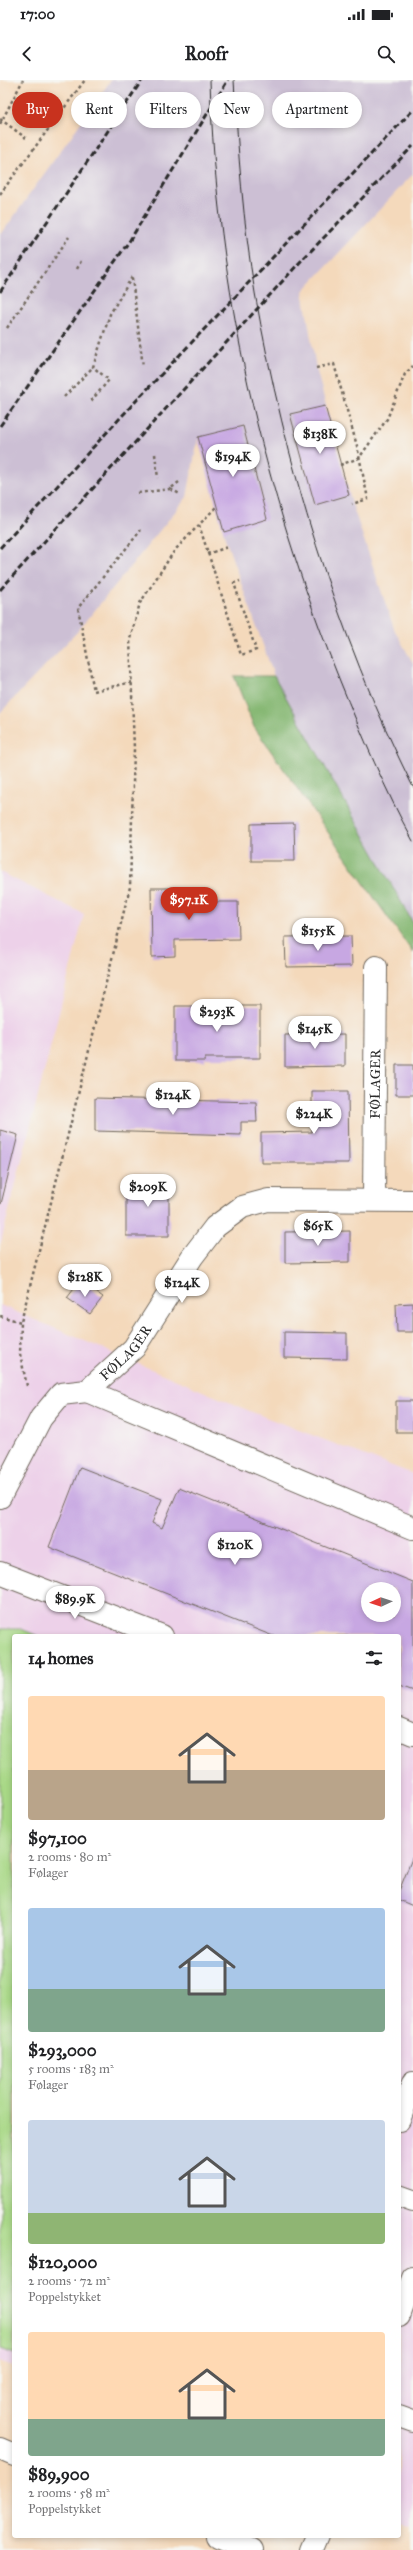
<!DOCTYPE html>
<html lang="en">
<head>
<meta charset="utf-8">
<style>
  :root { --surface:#fff; --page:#f2f2f2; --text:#202124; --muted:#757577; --accent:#c8321e }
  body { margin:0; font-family:"IM FELL Great Primer",serif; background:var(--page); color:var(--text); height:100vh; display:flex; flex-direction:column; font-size:15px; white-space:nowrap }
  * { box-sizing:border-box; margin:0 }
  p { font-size:13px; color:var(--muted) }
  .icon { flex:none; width:22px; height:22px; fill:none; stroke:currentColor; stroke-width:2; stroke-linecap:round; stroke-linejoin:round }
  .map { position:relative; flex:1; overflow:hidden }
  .details { position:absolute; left:12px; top:1554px; width:389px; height:904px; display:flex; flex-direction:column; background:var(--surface); border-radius:4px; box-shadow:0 2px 6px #0003 }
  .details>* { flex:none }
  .guide { position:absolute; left:12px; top:12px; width:389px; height:36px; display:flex; gap:8px }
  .needle { width:26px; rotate:267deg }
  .tools { position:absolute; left:361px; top:1502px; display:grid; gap:8px }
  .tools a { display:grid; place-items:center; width:40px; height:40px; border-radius:50%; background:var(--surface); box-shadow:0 2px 6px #0003; font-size:20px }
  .price { position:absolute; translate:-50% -34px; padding:0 9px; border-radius:14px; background:#fff; color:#222; font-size:13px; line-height:26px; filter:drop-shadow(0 1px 2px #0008) }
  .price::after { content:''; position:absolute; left:50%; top:24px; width:12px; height:9px; margin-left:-6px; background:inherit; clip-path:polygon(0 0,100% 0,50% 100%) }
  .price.selected { background:var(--accent); color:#fff }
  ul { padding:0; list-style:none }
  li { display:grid; align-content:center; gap:8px; height:212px; padding:0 16px }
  li span { display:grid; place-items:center; height:124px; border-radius:4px; color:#555 }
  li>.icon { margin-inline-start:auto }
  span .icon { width:72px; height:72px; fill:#fffc; stroke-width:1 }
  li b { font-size:17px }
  h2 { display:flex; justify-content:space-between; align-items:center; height:48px; padding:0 16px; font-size:17px }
  .tag { padding:0 14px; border-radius:18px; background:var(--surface); box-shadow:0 2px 6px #0003; font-size:14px; line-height:36px }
  .tag.selected { background:var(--accent); color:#fff }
  .status { display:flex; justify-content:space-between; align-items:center; height:28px; padding:0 20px; background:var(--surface); direction:ltr }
  .status svg { height:11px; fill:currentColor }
  header { display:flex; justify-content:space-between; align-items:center; height:52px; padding:0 16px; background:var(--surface); font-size:18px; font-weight:700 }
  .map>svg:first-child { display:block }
  .built { fill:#edd1e9; fill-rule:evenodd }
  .industrial { fill:#ccbfd4 }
  .green { fill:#a8d886; stroke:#6a8258 }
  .forest { fill:#86b873; stroke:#58724f }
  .building { fill:#c7a7e2; fill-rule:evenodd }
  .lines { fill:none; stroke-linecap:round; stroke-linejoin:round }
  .lane-casing { stroke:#71685d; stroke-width:24 }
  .street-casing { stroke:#71685d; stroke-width:24 }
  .secondary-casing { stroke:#71685d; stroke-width:24 }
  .path { stroke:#71685d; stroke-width:2.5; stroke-dasharray:3 3; stroke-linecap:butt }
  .lane { stroke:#fff; stroke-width:22 }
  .street { stroke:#fff; stroke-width:22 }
  .secondary { stroke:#fff; stroke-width:22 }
  .tram { stroke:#2b2b2b; stroke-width:1 }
  .rail { stroke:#2b2b2b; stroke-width:3; stroke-dasharray:6 3; stroke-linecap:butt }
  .path-bridge { stroke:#71685d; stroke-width:2.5; stroke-dasharray:3 3; stroke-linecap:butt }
  .labels { text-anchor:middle; stroke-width:3.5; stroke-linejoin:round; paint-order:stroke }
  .street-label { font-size:14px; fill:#2b2b2b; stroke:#f6f6f2 }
</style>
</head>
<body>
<div class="status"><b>17:00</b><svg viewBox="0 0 49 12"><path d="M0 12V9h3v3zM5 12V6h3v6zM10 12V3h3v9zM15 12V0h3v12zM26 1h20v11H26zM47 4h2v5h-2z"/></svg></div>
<header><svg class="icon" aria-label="back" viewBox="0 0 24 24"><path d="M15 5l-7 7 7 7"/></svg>Roofr<svg class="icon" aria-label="search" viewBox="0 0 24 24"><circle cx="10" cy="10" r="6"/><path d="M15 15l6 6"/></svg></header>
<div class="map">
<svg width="413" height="2470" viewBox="0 0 413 2470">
  <rect width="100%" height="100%" fill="#f6f6f2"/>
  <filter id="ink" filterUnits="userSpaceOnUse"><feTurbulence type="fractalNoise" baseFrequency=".025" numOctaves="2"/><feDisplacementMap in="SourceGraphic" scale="8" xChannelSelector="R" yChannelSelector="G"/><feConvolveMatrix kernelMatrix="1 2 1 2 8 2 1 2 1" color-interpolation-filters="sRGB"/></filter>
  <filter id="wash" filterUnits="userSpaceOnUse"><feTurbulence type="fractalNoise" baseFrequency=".012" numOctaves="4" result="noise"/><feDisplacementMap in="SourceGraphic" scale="16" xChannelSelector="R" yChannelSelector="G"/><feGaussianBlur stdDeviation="0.9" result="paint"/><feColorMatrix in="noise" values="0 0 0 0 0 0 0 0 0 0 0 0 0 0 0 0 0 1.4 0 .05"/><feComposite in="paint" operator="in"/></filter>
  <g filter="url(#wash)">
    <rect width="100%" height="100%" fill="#f4d9bb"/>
    <path class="built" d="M0,792l84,42 -84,332z
      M0,1225l252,107 161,62v1052l-14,-6v-884h-385v731l-14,-5zM368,1509h26v26h-26z"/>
    <path class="industrial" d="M111,0h302v94l-110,117 13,77 36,136 42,125 19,34v260l-139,-247 -49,-138 -27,-100 -11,59 -109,134 -78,82v-477z"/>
    <path class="green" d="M0,1549h21l17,7h-24v718l-14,-5z"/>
    <path class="forest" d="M234,596h40l139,247v30l-159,-226z"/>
    <g id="blocks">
      <path class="building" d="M325,326l24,89 -34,10 -25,-91z
        M243,346l24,93 -43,13 -26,-95z
        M294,743l1,38h-44v-37z
        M151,808h23l1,14h63l1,37 -64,1v16l-23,1z
        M351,856l1,30 -66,1 -1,-30z
        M175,926h85v52h-55v3h-30z
        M345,954v32l-60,1v-32z
        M396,985h17v30h-17z
        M312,1011h36l1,72h-88v-30l51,-1z
        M95,1018l161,4 1,20h-16v13l-146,-4z
        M0,1050l18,5 -17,69h-1z
        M169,1100v56h-43v-55z
        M350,1151v31l-65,1v-31z
        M80,1201l23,16 -13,17 -23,-16z
        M413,1223v29h-16l-1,-28z
        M284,1252l63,1v26l-63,-1z
        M396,1321h17v31h-17z
        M80,1387l82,32 -10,24 10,5 17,-40 234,94v109l-14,-5v-50h-126l-224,-89zM368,1509h26v26h-26z
        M413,1776v50l-14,-6v-9z"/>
    </g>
  </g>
  <g filter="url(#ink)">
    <use href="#blocks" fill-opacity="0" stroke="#71685d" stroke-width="1"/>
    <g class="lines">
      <defs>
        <path id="lane" d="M87,1311l326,137
          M399,2040l14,-37
          M399,2116l14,5
          M399,2236l14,-38
          M399,2336l14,5
          M311,2470l6,-14"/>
        <g id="street">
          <path id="s1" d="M374,1120l2,-233"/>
          <path id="s2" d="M0,1417l41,-79 20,-24 26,-3 47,-43 58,-91 23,-30 27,-20 26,-7 145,1"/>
          <path d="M0,1493l162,63"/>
          <path d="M399,1648l14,6"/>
        </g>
        <path id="secondary" d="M0,2369l14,6
          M217,2456l35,14"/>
      </defs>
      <use href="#lane" class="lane-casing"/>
      <use href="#street" class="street-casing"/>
      <use href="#secondary" class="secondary-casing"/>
      <path class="path" d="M0,39l26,19
        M0,44l23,-44
        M0,114l85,-114
        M77,189l4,-8
        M132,198l11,89
        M7,248l62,-91
        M316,288l18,-4 23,82 11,53 -16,5
        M64,317l29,-30
        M91,321l18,-21 -16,-13 17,-53 22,-37
        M155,374l3,24
        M340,385l19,-7 28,-39 18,-45 8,-8
        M179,402l-9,7 10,5
        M199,445l42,130 15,-5 -22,-67 6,-2
        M207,474l21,-7
        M132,602l-38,9 -16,-83 63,-78
        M0,1236l21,6
        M27,1306l-7,-32 1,-32 109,-435 4,-138 -4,-110 10,-36 35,-53 42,-44"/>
      <use href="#lane" class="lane"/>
      <use href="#street" class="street"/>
      <use href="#secondary" class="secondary"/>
      <path class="tram" d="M210,0c6,206 53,410 130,601 22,54 45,109 73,160
        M234,0c4,71 9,143 21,213 30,170 81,339 158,494"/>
      <path class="rail" d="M0,212l142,-212
        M0,346l130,-186 98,-160
        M0,468l134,-145 279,-293
        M0,510l301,-329 112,-115"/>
      <path class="path-bridge" d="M138,413l32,-4"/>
    </g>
  </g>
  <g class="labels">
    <g class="street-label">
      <text dy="5" stroke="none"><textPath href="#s1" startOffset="116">FØLAGER</textPath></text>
      <text dy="5" stroke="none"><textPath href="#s2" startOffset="201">FØLAGER</textPath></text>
    </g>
  </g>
</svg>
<div class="tools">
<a><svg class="needle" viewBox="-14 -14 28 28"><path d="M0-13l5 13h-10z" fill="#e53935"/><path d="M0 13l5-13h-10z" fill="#757577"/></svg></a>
</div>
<b class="price" style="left:320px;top:375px">$138K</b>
<b class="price" style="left:233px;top:398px">$194K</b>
<b class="price selected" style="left:189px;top:841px">$97.1K</b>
<b class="price" style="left:318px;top:872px">$155K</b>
<b class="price" style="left:217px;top:953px">$293K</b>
<b class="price" style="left:315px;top:970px">$145K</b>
<b class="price" style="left:173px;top:1036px">$124K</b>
<b class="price" style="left:314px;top:1055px">$224K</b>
<b class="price" style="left:148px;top:1128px">$209K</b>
<b class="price" style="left:318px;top:1167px">$65K</b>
<b class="price" style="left:85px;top:1218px">$128K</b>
<b class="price" style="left:182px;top:1224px">$124K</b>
<b class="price" style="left:235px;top:1486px">$120K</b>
<b class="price" style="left:75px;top:1540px">$89.9K</b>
<div class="guide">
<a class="tag selected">Buy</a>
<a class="tag">Rent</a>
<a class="tag">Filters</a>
<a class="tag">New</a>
<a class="tag">Apartment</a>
</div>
<section class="details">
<h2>14 homes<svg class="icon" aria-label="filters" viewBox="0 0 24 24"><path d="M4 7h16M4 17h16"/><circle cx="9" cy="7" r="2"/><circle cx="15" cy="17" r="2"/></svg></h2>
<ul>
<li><span style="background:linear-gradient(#ffd9b3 60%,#b9a48a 0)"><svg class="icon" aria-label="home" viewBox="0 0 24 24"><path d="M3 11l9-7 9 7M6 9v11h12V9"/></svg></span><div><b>$97,100</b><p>2 rooms · 80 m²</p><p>Følager</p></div></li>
<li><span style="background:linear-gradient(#a9c7e8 65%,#7fa58c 0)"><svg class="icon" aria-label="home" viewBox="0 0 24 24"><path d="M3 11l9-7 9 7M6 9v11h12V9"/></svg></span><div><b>$293,000</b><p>5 rooms · 183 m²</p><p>Følager</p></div></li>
<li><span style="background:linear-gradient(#c9d6e8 75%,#8fb573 0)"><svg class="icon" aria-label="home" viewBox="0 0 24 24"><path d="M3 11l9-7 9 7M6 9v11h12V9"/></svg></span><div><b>$120,000</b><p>2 rooms · 72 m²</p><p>Poppelstykket</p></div></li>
<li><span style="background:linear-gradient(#ffd9b3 70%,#7fa58c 0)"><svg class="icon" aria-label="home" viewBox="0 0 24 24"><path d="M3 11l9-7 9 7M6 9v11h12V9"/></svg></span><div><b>$89,900</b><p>2 rooms · 58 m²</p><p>Poppelstykket</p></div></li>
</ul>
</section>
</div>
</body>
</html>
